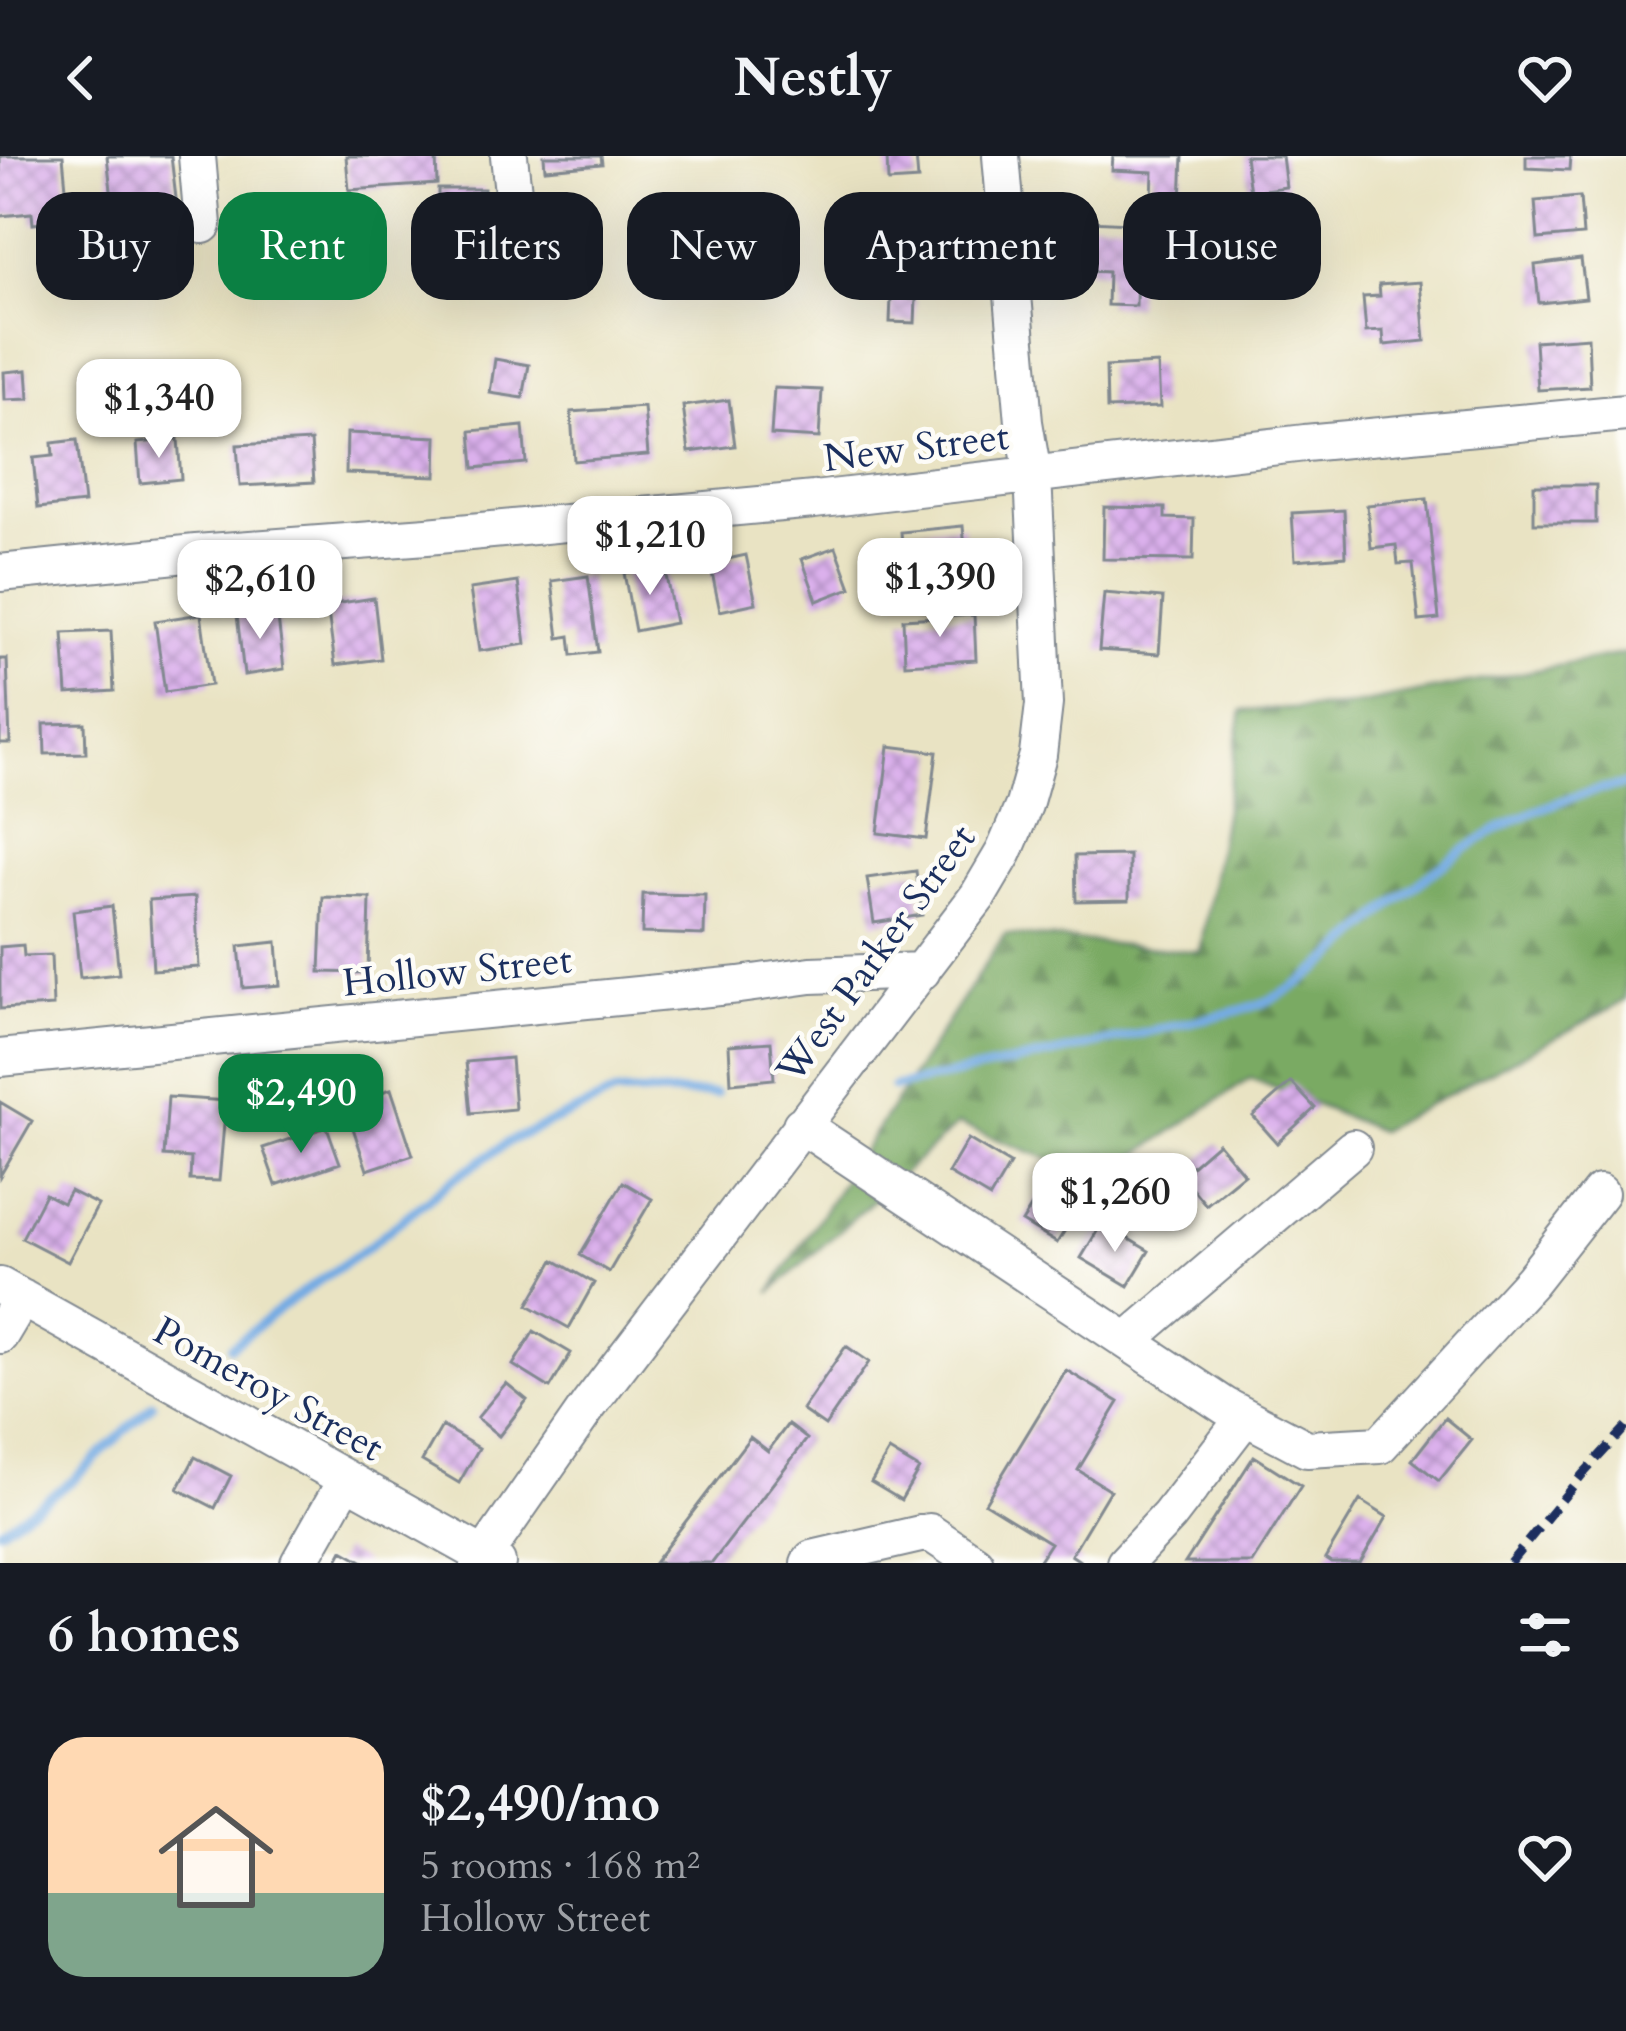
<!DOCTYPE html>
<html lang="en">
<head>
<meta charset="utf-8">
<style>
  :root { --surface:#171b24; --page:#242831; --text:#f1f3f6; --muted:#9ea1a6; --accent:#0b8043 }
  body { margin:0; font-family:Cardo,serif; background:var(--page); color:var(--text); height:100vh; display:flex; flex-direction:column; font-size:45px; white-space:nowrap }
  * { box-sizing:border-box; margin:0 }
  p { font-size:39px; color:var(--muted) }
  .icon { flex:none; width:66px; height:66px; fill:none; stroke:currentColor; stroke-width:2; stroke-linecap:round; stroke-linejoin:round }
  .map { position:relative; height:1407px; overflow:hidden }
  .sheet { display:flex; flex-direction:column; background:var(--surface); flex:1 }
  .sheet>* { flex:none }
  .banner { position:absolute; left:36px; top:36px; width:1554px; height:108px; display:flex; gap:24px }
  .price { position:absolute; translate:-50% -102px; padding:0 27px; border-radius:24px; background:#fff; color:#222; font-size:39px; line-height:78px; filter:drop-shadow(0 3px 6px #0008) }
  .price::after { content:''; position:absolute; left:50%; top:72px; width:36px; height:27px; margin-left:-18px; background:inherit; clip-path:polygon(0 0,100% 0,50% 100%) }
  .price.current { background:var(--accent); color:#fff }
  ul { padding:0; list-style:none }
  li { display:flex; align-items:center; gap:36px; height:300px; padding:0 48px }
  li span { display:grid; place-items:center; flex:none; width:336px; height:240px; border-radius:36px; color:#555 }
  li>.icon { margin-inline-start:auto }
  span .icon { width:144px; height:144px; fill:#fffc; stroke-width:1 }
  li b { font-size:51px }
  h2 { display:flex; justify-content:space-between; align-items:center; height:144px; padding:0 48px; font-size:51px }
  .pill { padding:0 42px; border-radius:36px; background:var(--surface); box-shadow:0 12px 48px #0002; font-size:42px; line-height:108px }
  .pill.current { background:var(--accent); color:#fff }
  header { display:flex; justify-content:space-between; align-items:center; height:156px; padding:0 48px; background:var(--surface); font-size:54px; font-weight:700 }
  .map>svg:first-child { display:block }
  .forest { fill:url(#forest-firs); stroke:#4a6c60; stroke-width:3 }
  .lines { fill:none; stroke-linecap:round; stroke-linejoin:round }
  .stream { stroke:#75abe3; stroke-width:9 }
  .building { fill:url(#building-cross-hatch) }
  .minor-casing { stroke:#828990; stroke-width:40 }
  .minor { stroke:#fff; stroke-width:36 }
  .rail { stroke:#1b2f5e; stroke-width:9; stroke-dasharray:18 9; stroke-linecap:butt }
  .labels { text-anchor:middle; stroke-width:9; stroke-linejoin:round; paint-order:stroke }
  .street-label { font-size:39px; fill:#1b2f5e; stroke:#fdfcf7 }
</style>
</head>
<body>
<header><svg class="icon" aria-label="back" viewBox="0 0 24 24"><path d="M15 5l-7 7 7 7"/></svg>Nestly<svg class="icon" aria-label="heart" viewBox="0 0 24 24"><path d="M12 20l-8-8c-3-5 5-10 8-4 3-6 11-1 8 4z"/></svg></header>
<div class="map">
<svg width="1626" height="1407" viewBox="0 0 1626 1407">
  <defs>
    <pattern id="forest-firs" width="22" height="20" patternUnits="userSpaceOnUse" patternTransform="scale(3)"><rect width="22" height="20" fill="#7aaa63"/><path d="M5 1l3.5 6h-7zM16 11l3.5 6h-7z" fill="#638b55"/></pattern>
    <pattern id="building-cross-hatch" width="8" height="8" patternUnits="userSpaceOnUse" patternTransform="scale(3)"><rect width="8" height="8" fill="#dbb0ec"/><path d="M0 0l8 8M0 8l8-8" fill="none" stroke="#b190c2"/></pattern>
  </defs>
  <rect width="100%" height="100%" fill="#fdfcf7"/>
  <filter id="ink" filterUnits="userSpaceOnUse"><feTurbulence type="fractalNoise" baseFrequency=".00833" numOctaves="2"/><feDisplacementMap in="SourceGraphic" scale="24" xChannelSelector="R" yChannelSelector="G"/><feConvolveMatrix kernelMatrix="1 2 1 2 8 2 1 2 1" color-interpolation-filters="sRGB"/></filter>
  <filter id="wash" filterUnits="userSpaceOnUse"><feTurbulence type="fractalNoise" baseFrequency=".004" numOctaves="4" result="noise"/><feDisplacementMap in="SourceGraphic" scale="48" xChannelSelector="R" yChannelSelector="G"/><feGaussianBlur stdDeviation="2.7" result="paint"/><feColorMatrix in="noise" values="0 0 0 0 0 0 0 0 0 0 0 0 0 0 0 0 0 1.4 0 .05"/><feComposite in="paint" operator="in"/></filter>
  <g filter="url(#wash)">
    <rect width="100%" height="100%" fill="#e9e3c3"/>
    <path class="forest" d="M1626,497v347l-247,131 -128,-53 -150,101 -143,-55 -188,169 235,-359 195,18 42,-241 102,-4z"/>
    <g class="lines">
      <path class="stream" d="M893,931c92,-18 184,-37 275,-60 31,-8 67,-13 97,-25 51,-22 88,-64 129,-99 70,-59 140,-104 232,-118
        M231,1191l59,-46 74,-51 88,-70 58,-39 106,-48 100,1
        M0,1374l72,-49 81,-77"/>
    </g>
    <g id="blocks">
      <path class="building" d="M0,0h63l6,64 -36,4 -1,-11 -32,3z
        M107,0h64l8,68 -63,8z
        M346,0h90l1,28 -88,6z
        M544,0h57l1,8 -57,5z
        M887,0h29l2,24 -30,2z
        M1113,0h70l-2,45h-4l-3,63 -37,-1 -1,43 -29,-1 1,-33 -20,-1 2,-50 61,3 2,-52 -41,-2z
        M1245,0h37l4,31 -36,5z
        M1526,0h44l-1,14 -43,-2z
        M438,33h46l1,45 -47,1z
        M1580,41l3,38 -45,4 -3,-38z
        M578,60l9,36 -41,8 -7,-41z
        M1581,103l5,39 -47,5 -4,-38z
        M1420,126l5,59 -41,4 -1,-14 -17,1 -3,-35 17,-1 -1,-11z
        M891,142l25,1 -1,24 -25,-1z
        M1588,181l2,50 -52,3 -3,-49z
        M495,203l34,6 -6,33 -33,-5z
        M1158,208l2,43 -53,2 -1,-42z
        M27,214l2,29 -24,1 -1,-28z
        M774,232l48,2 -3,48 -48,-3z
        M729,244l6,46 -46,6 -6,-46z
        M644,251l4,48 -74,6 -3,-49z
        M523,270l3,37 -52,5 -3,-37z
        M347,277l90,4 -1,39 -90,-3z
        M178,283l3,40 -41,4 -3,-40z
        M77,284l7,63 -46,5 -5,-50 20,-2 -1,-13z
        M311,285l3,41 -74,4 -3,-41z
        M1534,329h62v38h-62z
        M1427,343l12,120 -20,2 -6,-58 -15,1 -2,-19 -25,3 -4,-43z
        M1104,351l61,1v10l29,1 -1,41 -90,-1z
        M1344,354l2,46 -51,4 -3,-47z
        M963,370l3,35 -62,6 -3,-35z
        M836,391l15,41 -34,13 -15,-42z
        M746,399l10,48 -36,8 -10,-48z
        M664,409l11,58 -40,8 -11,-58z
        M588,420l10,76 -26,3 -2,-19 -11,2 -7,-57z
        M518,426l8,62 -47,7 -9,-62z
        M1104,437l59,5 -4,56 -60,-4z
        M374,442l7,61 -46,6 -8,-60z
        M277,454l7,59 -40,6 -7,-60z
        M201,458l10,71 -46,7 -10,-71z
        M974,459l2,45 -71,4 -2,-45z
        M111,475l3,60 -47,3 -4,-61z
        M0,503h7l3,84h-10z
        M85,567l1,30 -41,1 -1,-30z
        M889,590l48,6 -11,87 -48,-6z
        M1129,699v45l-53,1 -1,-45z
        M916,715l6,44 -48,8 -7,-45z
        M643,738l62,1 -1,40 -62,-2z
        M195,741l4,70 -46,3 -4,-70z
        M323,741l47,1 -2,75 -48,-1z
        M112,750l7,68 -39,4 -7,-67z
        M277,786l3,43 -37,3 -4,-42z
        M23,789l1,11 27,-1 2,51 -53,3v-62z
        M771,886l3,37 -43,4 -2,-38z
        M511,902l4,51 -44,4 -5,-51z
        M1291,926l24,26 -38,35 -24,-27z
        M391,933l22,66 -46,15 -22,-66z
        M168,941l58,4 -7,80 -29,-1 1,-22 -27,-2z
        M0,946l32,19 -32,55z
        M327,971l13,36 -64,22 -13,-37z
        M968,983l42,25 -20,34 -42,-25z
        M1218,987l26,31 -38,31 -25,-30z
        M623,1026l29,17 -43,73 -29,-17z
        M1045,1029l35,21 -23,37 -35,-21z
        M70,1035l28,14 -30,57 -46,-24 23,-44 18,9z
        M1102,1067l47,28 -21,35 -47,-28z
        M554,1104l40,23 -25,45 -41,-23z
        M534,1175l37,22 -21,35 -37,-23z
        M846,1190l23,16 -44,64 -23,-16z
        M1066,1214l53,32 -41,68 32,20 -39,65 12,8h-46l13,-20 -65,-40z
        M506,1227l21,17 -28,36 -22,-18z
        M1445,1262l27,22 -33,41 -27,-21z
        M788,1268l19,15 -95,124h-58l96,-126 18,14z
        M442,1270l37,22 -20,35 -37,-22z
        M889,1295l30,18 -18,31 -30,-18z
        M1254,1300l47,30 -49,77h-67z
        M195,1301l36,19 -16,32 -37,-19z
        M1360,1344l27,17 -27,46h-29l-6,-4z
        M343,1394l23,13h-30z"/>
    </g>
  </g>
  <g filter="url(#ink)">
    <use href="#blocks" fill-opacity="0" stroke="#828990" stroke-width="3"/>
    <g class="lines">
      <defs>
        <path id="minor" d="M197,0l6,69
          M509,0l5,45
          M0,417l196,-20 231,-17 387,-36 491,-57 321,-30
          M0,902l739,-73 72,-10 111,-4
          M801,969l424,281 82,43 73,-4 151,-164 69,-88
          M0,1130l497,277
          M0,1179l22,-37
          M1128,1184l225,-192
          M299,1407l47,-83
          M479,1407l110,-158 389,-509 26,-44 20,-47 14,-50 6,-51 -11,-229 -9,-53 -23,-266
          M809,1407l3,-4 117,-27 46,31
          M1125,1407l44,-47 76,-99"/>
      </defs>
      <use href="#minor" class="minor-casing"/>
      <use href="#minor" class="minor"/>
      <path class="rail" d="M1510,1407l72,-88 44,-48"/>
    </g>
  </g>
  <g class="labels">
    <g class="street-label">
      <text transform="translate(916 290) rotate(-7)" y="14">New Street</text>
      <text transform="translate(875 797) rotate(-54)" y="14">West Parker Street</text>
      <text transform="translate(457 814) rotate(-6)" y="14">Hollow Street</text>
      <text transform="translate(269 1232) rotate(29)" y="14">Pomeroy Street</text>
    </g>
  </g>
</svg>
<b class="price" style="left:159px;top:305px">$1,340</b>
<b class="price" style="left:650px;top:442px">$1,210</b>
<b class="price" style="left:940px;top:484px">$1,390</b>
<b class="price" style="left:260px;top:486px">$2,610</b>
<b class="price current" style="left:301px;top:1000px">$2,490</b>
<b class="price" style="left:1115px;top:1099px">$1,260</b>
<div class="banner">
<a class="pill">Buy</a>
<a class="pill current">Rent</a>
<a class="pill">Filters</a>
<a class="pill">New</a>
<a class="pill">Apartment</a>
<a class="pill">House</a>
</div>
</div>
<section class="sheet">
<h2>6 homes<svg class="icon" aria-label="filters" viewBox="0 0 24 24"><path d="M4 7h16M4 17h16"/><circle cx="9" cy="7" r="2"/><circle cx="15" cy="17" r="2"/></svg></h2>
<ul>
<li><span style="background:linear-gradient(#ffd9b3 65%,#7fa58c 0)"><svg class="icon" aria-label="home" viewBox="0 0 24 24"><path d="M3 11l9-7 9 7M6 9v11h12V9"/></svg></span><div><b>$2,490/mo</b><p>5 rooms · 168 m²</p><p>Hollow Street</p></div><svg class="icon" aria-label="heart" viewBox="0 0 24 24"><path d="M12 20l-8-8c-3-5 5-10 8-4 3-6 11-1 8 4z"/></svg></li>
</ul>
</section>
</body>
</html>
